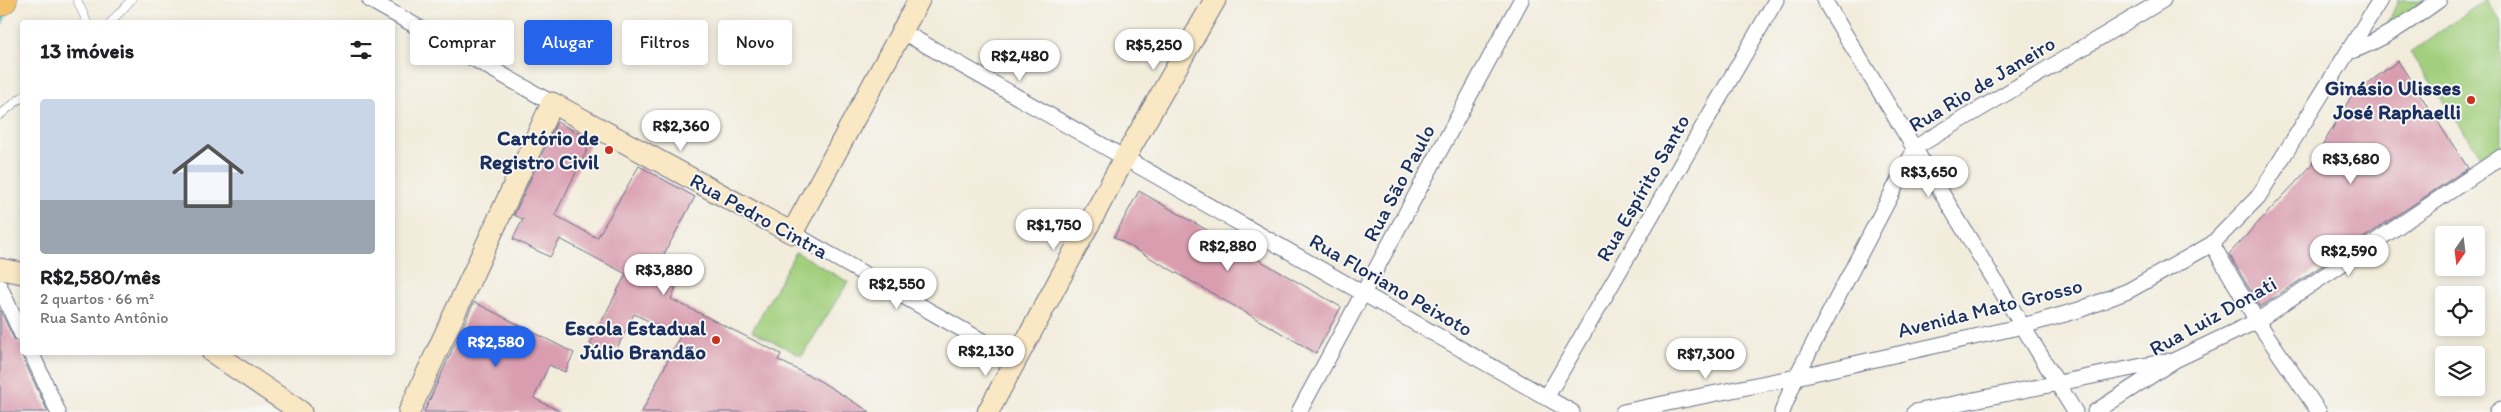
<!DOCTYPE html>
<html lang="pt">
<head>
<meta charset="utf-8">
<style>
  :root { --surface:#fff; --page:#f2f2f2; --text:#202124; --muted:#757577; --line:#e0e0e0; --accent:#2563eb }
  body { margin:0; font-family:Itim,sans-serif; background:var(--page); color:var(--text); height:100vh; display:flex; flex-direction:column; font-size:19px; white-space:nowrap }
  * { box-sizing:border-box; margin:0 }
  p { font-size:16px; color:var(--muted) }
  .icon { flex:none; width:28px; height:28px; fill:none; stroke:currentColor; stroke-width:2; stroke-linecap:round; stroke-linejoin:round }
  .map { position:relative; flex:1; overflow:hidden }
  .details { position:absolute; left:20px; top:20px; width:375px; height:335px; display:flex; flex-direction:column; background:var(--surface); border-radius:5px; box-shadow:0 2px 8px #0003 }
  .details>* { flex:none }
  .guide { position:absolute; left:410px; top:20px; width:475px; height:45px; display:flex; gap:10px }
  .needle { width:32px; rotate:194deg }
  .fabs { position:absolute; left:2435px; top:226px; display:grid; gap:10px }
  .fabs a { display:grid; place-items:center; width:50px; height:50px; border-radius:5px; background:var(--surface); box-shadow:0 2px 8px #0003; font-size:25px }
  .price { position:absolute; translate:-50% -42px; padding:0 11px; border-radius:18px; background:#fff; color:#222; font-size:16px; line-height:32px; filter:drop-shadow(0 1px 2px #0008) }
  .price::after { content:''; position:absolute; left:50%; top:30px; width:15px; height:11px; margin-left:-8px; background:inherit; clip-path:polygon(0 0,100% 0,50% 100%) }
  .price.current { background:var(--accent); color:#fff }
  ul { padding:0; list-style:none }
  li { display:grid; align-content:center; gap:10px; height:265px; padding:0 20px }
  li+li { border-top:1px solid var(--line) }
  li span { display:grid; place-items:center; height:155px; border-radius:5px; color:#555 }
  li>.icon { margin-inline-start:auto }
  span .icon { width:90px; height:90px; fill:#fffc; stroke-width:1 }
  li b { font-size:21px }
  h2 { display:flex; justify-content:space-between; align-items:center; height:60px; padding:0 20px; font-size:21px }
  .tag { padding:0 18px; border-radius:5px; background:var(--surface); box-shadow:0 2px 8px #0003; font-size:18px; line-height:45px }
  .tag.current { background:var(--accent); color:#fff }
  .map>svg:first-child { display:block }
  .green { fill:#a2cf7d; stroke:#5e7f6e }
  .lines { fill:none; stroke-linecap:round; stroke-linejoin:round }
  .stream { stroke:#41b1b9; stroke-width:5.5 }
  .building { fill:#d99daf }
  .lane-casing { stroke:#66718a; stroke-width:9 }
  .street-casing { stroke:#66718a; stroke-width:17 }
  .secondary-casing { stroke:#66718a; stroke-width:23 }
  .highway-casing { stroke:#66718a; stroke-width:29 }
  .lane { stroke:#fff; stroke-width:8 }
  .street { stroke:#fff; stroke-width:15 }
  .secondary { stroke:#fae7c3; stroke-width:21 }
  .highway { stroke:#f3c26a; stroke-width:28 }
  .poi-dot { fill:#c8321e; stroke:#f6f6f2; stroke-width:2 }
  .labels { text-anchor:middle; stroke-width:4; stroke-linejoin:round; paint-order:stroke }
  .street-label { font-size:21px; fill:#1b2f5e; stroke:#f6f6f2 }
  .poi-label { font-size:21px; font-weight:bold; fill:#1b2f5e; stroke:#f6f6f2; text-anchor:end }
</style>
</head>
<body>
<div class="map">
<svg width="2501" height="412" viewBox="0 0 2501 412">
  <rect width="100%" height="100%" fill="#f6f6f2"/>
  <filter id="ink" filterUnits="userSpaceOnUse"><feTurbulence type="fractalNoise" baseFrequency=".02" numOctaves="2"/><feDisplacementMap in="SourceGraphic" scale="10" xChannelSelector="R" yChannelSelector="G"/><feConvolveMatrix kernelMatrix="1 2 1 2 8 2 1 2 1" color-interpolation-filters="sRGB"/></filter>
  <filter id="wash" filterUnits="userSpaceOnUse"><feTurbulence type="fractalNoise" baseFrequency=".0096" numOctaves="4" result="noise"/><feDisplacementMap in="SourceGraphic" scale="20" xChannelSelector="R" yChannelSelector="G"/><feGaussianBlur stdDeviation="1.12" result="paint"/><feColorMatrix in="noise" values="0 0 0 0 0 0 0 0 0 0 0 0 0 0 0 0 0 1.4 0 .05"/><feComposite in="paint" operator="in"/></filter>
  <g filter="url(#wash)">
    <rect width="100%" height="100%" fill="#f2ecdb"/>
    <path class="green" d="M2398,0h36l-50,34z
      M2485,0l16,20v127l-18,12 -73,-106z
      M796,252l52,30 -46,74 -50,-25z"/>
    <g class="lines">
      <path class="stream" d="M0,24l7,-15"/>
    </g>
    <g id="blocks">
      <path class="building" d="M2398,61l70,107 -208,139 -31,-53 81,-87 42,-72z
        M557,122l35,18 -37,75 42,23 42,-72 56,31 -43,79 24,12 -5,11 110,55 -3,6 42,21 50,31h-228l38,-76 -46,-22 -21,42 -23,-12 36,-70 -66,-35 -10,18 -37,-18 10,-20 -9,-4z
        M1139,191l202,116 -25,46 -202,-116z
        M474,302l100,51 -9,19 -16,-7 -15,33 27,14h-137z
        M0,310l14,29 8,5v12l26,56h-48z"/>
    </g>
  </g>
  <g filter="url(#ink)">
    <use href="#blocks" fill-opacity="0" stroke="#66718a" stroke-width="1"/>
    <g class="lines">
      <defs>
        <path id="lane" d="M77,0l10,22
          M111,22l20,-22
          M0,115l22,-18"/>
        <path id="street" d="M370,0l182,103
          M1824,0l251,412
          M903,32l669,380
          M2349,52c34,-12 61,-31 90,-52
          M792,233l224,127
          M2212,244l45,77 62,91
          M0,287l22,48
          M31,352l27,60
          M1546,398l230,-398
          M1299,412l222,-412
          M1623,412l173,-35 227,-51 56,-16 49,-19 84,-47 46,-47 122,-197
          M1782,412l14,-35 120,-230 247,-147
          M1915,412l252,-51
          M2095,412l80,-52 82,-39 244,-164
          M2497,412l4,-3"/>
        <path id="secondary" d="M0,269l22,4
          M212,352l89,60
          M409,412l143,-309 240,130 127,-233
          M988,412l136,-253 91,-159"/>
        <path id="highway" d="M0,2l3,-2"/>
      </defs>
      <use href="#lane" class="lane-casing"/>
      <use href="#street" class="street-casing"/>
      <use href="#secondary" class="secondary-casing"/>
      <use href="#highway" class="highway-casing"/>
      <use href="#lane" class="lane"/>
      <use href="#street" class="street"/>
      <use href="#secondary" class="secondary"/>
      <use href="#highway" class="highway"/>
    </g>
  </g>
  <g class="poi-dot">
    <circle cx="2471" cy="100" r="5"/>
    <circle cx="609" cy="150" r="5"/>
    <circle cx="716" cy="340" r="5"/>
  </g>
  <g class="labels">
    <g class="street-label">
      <text transform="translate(1982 84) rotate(-31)" y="7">Rua Rio de Janeiro</text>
      <text transform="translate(1399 183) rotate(-62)" y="7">Rua São Paulo</text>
      <text transform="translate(1643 188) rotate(-60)" y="7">Rua Espírito Santo</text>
      <text transform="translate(759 216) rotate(29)" y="7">Rua Pedro Cintra</text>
      <text transform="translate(1391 285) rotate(30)" y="7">Rua Floriano Peixoto</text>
      <text transform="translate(1990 308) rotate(-14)" y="7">Avenida Mato Grosso</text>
      <text transform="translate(2213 316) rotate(-29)" y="7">Rua Luiz Donati</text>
    </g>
    <g class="poi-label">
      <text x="2461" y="95">Ginásio Ulisses<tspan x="2461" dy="24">José Raphaelli</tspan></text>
      <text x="599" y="145">Cartório de<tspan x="599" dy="24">Registro Civil</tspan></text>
      <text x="706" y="335">Escola Estadual<tspan x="706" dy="24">Júlio Brandão</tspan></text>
    </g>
  </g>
</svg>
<div class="fabs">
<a><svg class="needle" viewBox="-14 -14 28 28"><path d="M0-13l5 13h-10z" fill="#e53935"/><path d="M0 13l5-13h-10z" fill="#757577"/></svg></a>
<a><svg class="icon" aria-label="locate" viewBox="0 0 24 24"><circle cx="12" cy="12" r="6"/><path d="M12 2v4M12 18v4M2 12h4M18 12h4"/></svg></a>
<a><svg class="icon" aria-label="layers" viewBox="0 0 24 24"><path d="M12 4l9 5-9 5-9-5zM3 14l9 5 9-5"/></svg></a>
</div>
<b class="price" style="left:1154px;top:71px">R$5,250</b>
<b class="price" style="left:1020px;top:82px">R$2,480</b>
<b class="price" style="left:681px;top:152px">R$2,360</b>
<b class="price" style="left:2351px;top:185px">R$3,680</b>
<b class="price" style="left:1929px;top:198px">R$3,650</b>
<b class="price" style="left:1054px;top:251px">R$1,750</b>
<b class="price" style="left:1228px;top:272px">R$2,880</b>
<b class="price" style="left:2349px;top:277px">R$2,590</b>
<b class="price" style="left:664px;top:296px">R$3,880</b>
<b class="price" style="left:897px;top:310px">R$2,550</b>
<b class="price current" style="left:496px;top:368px">R$2,580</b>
<b class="price" style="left:986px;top:377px">R$2,130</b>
<b class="price" style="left:1706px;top:380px">R$7,300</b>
<div class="guide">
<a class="tag">Comprar</a>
<a class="tag current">Alugar</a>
<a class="tag">Filtros</a>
<a class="tag">Novo</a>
</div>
<section class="details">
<h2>13 imóveis<svg class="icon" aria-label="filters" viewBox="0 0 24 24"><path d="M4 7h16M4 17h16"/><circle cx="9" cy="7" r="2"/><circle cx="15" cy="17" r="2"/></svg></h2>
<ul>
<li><span style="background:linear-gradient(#c9d6e8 65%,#9aa5b1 0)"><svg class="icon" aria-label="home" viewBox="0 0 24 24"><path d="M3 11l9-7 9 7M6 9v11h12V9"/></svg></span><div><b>R$2,580/mês</b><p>2 quartos · 66 m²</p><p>Rua Santo Antônio</p></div></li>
</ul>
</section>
</div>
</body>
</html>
